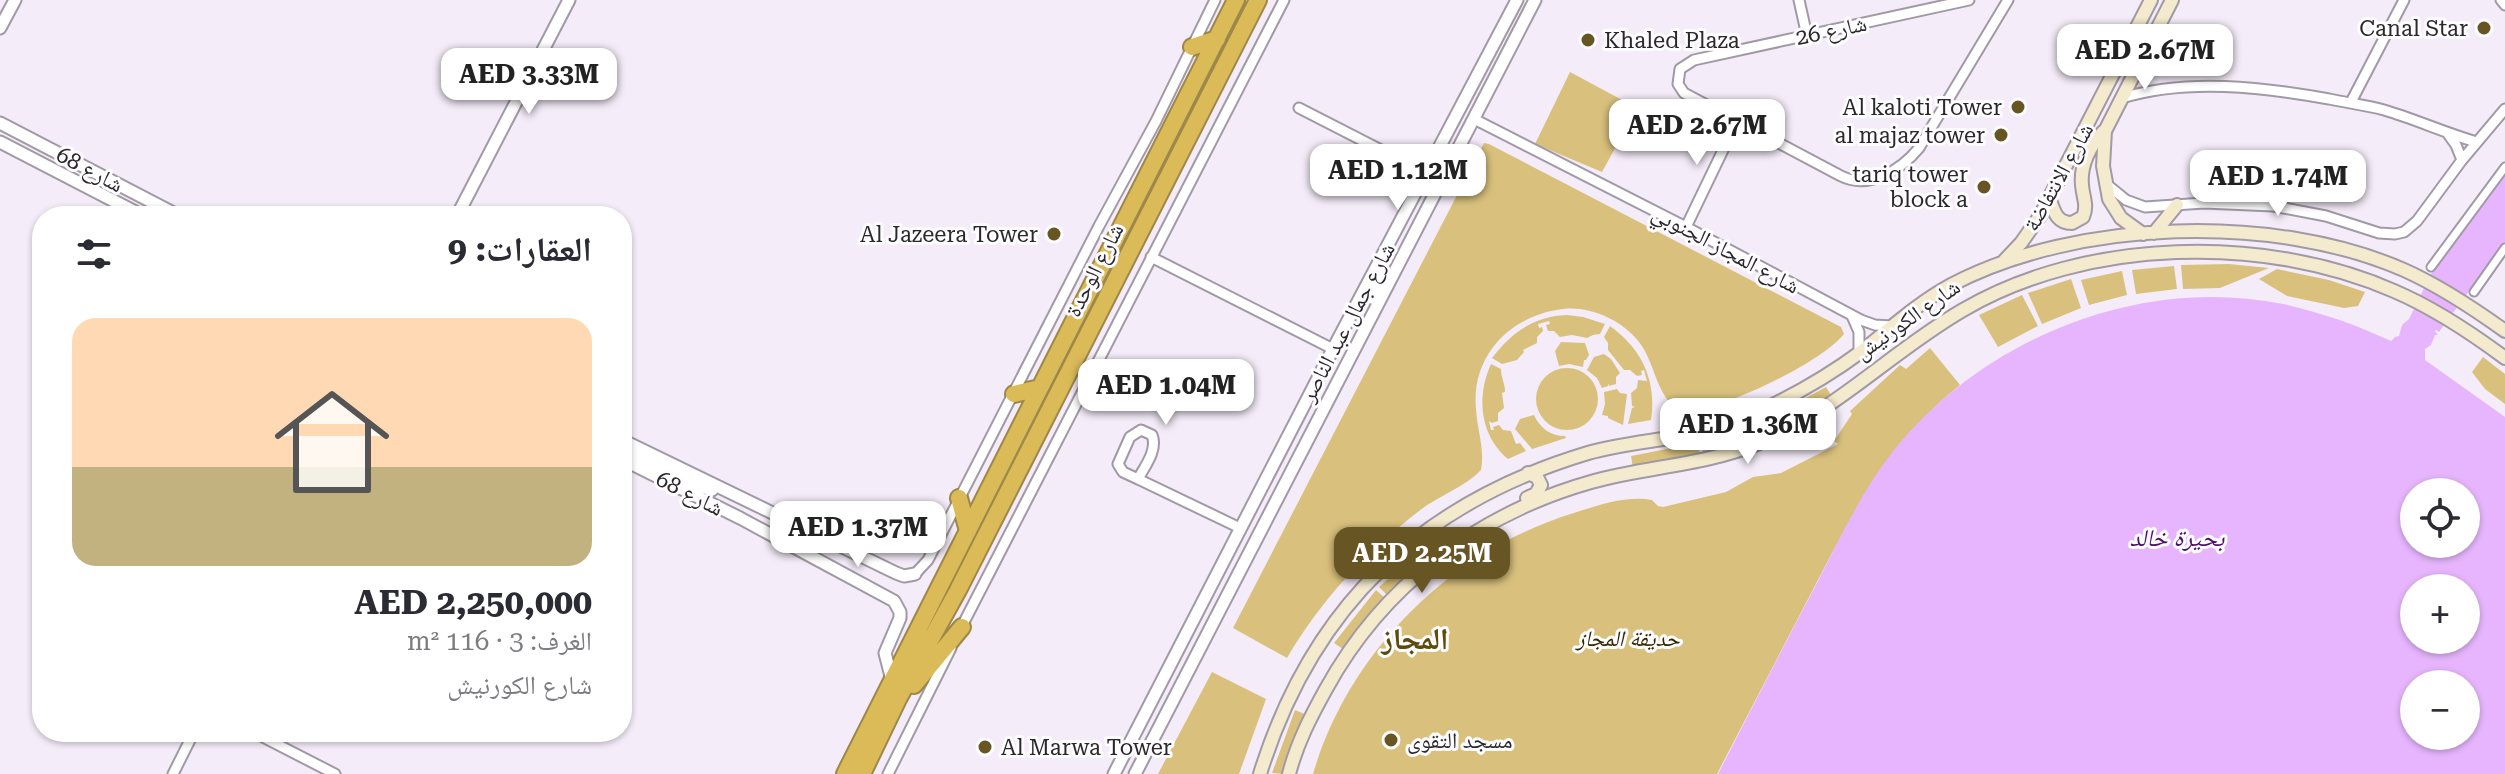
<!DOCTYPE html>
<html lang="ar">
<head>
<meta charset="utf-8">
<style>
  :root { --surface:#fff; --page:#f7f7f7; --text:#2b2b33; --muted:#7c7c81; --accent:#675624 }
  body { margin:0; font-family:"Roboto Serif","Noto Naskh Arabic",serif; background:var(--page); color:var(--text); direction:rtl; height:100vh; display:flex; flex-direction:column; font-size:30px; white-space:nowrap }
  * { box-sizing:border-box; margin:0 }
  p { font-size:26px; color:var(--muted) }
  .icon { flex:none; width:44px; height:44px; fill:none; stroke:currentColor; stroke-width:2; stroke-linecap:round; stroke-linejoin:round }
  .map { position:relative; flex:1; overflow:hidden; direction:ltr }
  .drawer { position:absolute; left:32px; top:206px; width:600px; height:536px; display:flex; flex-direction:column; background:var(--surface); border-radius:32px; box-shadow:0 2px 6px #0004; direction:rtl }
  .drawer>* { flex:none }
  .buttons { position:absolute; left:2400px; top:478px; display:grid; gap:16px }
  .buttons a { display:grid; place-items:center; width:80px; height:80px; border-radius:50%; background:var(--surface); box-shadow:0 2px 6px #0004; font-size:40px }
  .price { position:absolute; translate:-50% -68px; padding:0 18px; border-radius:16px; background:#fff; color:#222; font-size:26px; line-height:52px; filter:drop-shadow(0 2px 4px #0008) }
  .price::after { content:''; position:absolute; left:50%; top:48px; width:24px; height:18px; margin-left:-12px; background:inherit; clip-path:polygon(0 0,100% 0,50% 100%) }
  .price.current { background:var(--accent); color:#fff }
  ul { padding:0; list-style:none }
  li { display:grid; align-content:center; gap:16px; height:424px; padding:0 40px }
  li span { display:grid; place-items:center; height:248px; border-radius:24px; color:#555 }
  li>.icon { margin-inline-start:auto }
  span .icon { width:144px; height:144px; fill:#fffc; stroke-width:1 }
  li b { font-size:34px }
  h2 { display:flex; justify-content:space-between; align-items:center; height:96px; padding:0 40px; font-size:34px }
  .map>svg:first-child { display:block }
  .green { fill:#d9c17d }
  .water { fill:#e6b5fd; fill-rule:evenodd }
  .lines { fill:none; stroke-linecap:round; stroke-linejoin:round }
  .pedestrian-casing { stroke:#a199a5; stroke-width:11 }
  .minor-casing { stroke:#a199a5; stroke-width:13 }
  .tertiary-casing { stroke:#a199a5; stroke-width:15 }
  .secondary-casing { stroke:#a199a5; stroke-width:16 }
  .motorway-casing { stroke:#9d8749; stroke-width:20 }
  .pedestrian { stroke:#fff; stroke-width:7 }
  .minor { stroke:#fff; stroke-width:9 }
  .tertiary { stroke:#fff; stroke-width:11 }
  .secondary { stroke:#f4eacd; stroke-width:12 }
  .motorway { stroke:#dbba58; stroke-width:16 }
  .poi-dot { fill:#675624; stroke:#fdfcfe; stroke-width:3 }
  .labels { text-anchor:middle; stroke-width:6; stroke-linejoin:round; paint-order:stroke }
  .poi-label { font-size:22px; fill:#2b282c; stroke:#fdfcfe; text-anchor:end }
  .street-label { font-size:22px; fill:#2b282c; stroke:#fdfcfe }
  .park-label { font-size:22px; font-style:italic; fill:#332701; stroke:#fdfcfe }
  .water-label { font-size:24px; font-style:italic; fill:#4e1064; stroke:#fdfcfe }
  .district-label { font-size:30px; font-weight:bold; fill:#5e4b0c; stroke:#fdfcfe }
</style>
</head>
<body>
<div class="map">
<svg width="2505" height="774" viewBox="0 0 2505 774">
  <rect width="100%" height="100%" fill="#f4ecf8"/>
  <path class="green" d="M1570,72l67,36 -35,64 -67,-28z
    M1484,143l5,1 352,183 3,7c-24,30 -121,75 -160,79 -28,-12 -28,-50 -45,-71 -17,-22 -49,-36 -76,-33 -52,6 -92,46 -87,100 1,20 9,40 5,61 -16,17 -43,26 -62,41 -53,41 -98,89 -132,147l-54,-30z
    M2229,264l40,4 -49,20 -37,1 -2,-24z
    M2174,266l3,23 -41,5 -4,-24z
    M2277,269l52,11 36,12 -7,14 -14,2 -57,-12 -28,-17z
    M2122,271l5,24 -38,10 -8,-25z
    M2071,279l10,29 -39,16 -14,-31z
    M2022,295l16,31 -40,21 -19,-32z
    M1567,315l16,2 22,7 -5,10 -7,1 -6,3 -15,-3 -12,2 -6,-6h-6l-2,-6 4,-1 -1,-3 -11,3 1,4 3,-1 1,4 -6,6v6l-14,7 1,2 -7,8 -15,4 -10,-6c19,-25 42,-42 75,-43z
    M1610,326c32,23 47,55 41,94l-23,4 4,-16 3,-1 -3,-1 -1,-13 6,-5 1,-8 9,1 -3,-11 -3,1 1,4 -5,1 -7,-6h-6l-16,-20v-7l-4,-6z
    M1561,342l24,1 4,12 -3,5h-2l-1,7 -14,-3 -10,2 -4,-15z
    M1930,348l30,37c-75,60 -109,132 -153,216 -30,58 -60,115 -90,173h-404c36,-123 139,-224 261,-261 24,-8 53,-18 78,-13l6,6 5,1 63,-15 27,-15 28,-4 57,-29 -4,-3 18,-27 -2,-3 50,-46 6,4z
    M1604,354l7,5 9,14 -4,4v7l-7,2 -1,-3v3l-6,2 -5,-10 -10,-8 7,-13z
    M2483,357l22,17v30l-20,-15 -13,-17z
    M1491,364l10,5c0,9 4,14 4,23l-3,1 2,15 -6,5v8l-6,2 -3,-2 2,9h3l-1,-3 6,-2 4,5 8,1 5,13 4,-1 6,8 -18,8c-28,-23 -32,-62 -17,-95z
    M1536 399a31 31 0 1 1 62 0a31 31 0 1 1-62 0Z
    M1826,387l5,8 -22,16 -37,19 -5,-11z
    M1617,389l3,4 7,1 -4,31 -15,-7v-2l-6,-1 3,-11 -1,-12z
    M1534,415c6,13 16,21 31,21l1,2 -34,11 -17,-20 5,-10z
    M1764,421l5,11 -65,22 -3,-12z
    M1697,443l3,12 -67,13 -2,-12z
    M1430,542l5,6 -47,48 -9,-9z
    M1376,590l9,8 -42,51 -9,-6z
    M1212,672l54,27 -27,75h-81z
    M1295,710l12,5 -24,59 -11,-1z"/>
  <path class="water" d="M2505,172v70l-66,90 -3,-2 -3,2 2,-1 3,4h-3l-4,10 -6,4v11l80,57v357h-787c33,-64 66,-129 100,-193 23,-45 45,-92 76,-131 90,-112 246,-175 389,-146 37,8 74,21 108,37l4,-4 4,-1 3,-11 7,-6 23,-47zM2414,492h52v52h-52zM2414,588h52v52h-52zM2414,684h52v52h-52z"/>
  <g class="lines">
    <defs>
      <path id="pedestrian" d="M2431,267l74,-100
        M2474,292l31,-44"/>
      <path id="minor" d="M1799,0l8,36
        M1969,0l-275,60 -14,9 -2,15 6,9 157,83c28,14 60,-6 78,-28l89,-148
        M2501,0l4,5
        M2122,98c65,-20 141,-11 207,1 19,4 37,6 55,11 31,9 61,23 93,32
        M2351,102l53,-102
        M1299,108l127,65
        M1474,119l212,108 175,93 14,5 17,1
        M2448,134l8,11 6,15
        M2105,183l21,17 19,7 59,-4 69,3 53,10 53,17 16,1 9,-2 13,-11 45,-61 43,-51
        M1686,227l51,-106
        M1151,257l182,92
        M1852,316l7,16v21
        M1138,479l-15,-7 -5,-8 12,-27 11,-7 11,5c6,15 -7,31 -14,44l102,49
        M915,574l13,-14 171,-334 57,-105 59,-121
        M961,628l323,-628
        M253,732l82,42
        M173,774l21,-42
        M888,774l63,-126"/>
      <path id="tertiary" d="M0,28l15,-28
        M0,123l179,93
        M0,142l143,74
        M457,216l112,-216
        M1372,298l10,-22 -6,-8
        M622,440l274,133 8,3 11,-2
        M622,449l75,37 15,4
        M622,459l118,59 154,83 6,11v6l-15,35 7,27
        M1114,774l219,-425 184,-349
        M1135,774l400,-774"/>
      <path id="secondary" d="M2049,197c5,14 7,26 23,26l11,-6c5,-12 0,-19 -1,-32 -2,-20 8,-40 22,-54
        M2154,233l23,-28
        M2143,234l-22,-16 -12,-19 -6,-33 2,-35 67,-131
        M2004,261l17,-18 19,-27 111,-216
        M1527,498l9,-4 5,-9 -4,-8 -9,-4
        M1260,774c52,-168 161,-271 328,-321 28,-8 58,-11 87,-16 29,-6 58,-15 85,-26 35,-16 71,-37 102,-60 29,-23 56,-48 89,-66 126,-66 323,-72 453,-15 36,16 69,38 101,61
        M1289,774c8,-31 22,-58 37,-85 57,-104 152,-175 265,-207 57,-16 111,-16 168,-39 76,-31 133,-92 204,-133 123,-72 302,-76 431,-19 40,17 76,41 111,67"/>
      <path id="motorway" d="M1192,47l25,-8
        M1014,394l26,-6
        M959,498l9,33
        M914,685l48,-58
        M845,774l391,-774
        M862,774l36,-75 60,-109 300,-590"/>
    </defs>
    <use href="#pedestrian" class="pedestrian-casing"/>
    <use href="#minor" class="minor-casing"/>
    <use href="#tertiary" class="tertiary-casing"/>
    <use href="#secondary" class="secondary-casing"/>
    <use href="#motorway" class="motorway-casing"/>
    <use href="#pedestrian" class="pedestrian"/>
    <use href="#minor" class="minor"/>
    <use href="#tertiary" class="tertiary"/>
    <use href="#secondary" class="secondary"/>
    <use href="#motorway" class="motorway"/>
  </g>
  <g class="poi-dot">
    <circle cx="2484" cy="28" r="8"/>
    <circle cx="1588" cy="40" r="8"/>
    <circle cx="2018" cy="107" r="8"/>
    <circle cx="2001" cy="135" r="8"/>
    <circle cx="1984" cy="187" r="8"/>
    <circle cx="1054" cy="234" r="8"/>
    <circle cx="1391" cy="740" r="8"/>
    <circle cx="985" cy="747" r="8"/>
  </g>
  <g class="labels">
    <g class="poi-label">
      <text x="2468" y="36">Canal Star</text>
      <text x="1604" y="48" text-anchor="start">Khaled Plaza</text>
      <text x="2002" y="115">Al kaloti Tower</text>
      <text x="1985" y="143">al majaz tower</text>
      <text x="1968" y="182">tariq tower<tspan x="1968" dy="25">block a</tspan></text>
      <text x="1038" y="242">Al Jazeera Tower</text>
      <text x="1407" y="748" text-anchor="start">مسجد التقوى</text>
      <text x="1001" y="755" text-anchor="start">Al Marwa Tower</text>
    </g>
    <g class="street-label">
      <text transform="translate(1831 30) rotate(-12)" y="8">شارع 26</text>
      <text transform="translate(90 169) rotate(28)" y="8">شارع 68</text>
      <text transform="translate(2058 177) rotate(-61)" y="8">شارع الانتفاضة</text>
      <text transform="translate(1726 249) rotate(28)" y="8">شارع المجاز الجنوبي</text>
      <text transform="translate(1094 270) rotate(-63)" y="8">شارع الوحدة</text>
      <text transform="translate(1907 319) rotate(-35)" y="8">شارع الكورنيش</text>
      <text transform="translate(1347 322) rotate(-62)" y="8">شارع جمال عبد الناصر</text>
      <text transform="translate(690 493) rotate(27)" y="8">شارع 68</text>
    </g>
    <g class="park-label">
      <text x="1628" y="646">حديقة المجاز</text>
    </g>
    <g class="water-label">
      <text x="2177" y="546">بحيرة خالد</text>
    </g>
    <g class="district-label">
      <text x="1415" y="649">المجاز</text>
    </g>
  </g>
</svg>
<div class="buttons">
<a><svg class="icon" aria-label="locate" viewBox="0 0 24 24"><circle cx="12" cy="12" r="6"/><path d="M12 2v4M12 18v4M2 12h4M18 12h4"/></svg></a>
<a>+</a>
<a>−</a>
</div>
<b class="price" style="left:2145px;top:92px">AED 2.67M</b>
<b class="price" style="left:529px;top:116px">AED 3.33M</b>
<b class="price" style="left:1697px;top:167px">AED 2.67M</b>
<b class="price" style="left:1398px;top:212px">AED 1.12M</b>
<b class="price" style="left:2278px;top:218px">AED 1.74M</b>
<b class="price" style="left:1166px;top:427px">AED 1.04M</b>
<b class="price" style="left:1748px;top:466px">AED 1.36M</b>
<b class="price" style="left:858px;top:569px">AED 1.37M</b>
<b class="price current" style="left:1422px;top:595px">AED 2.25M</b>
<section class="drawer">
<h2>العقارات: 9<svg class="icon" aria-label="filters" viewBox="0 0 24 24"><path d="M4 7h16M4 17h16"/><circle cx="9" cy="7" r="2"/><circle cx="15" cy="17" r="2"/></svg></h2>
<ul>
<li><span style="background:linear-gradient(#ffd9b3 60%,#c2b280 0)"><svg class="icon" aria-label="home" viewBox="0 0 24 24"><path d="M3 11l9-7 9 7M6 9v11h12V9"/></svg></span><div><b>AED 2,250,000</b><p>الغرف: 3 · 116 m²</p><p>شارع الكورنيش</p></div></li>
</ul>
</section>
</div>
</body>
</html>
